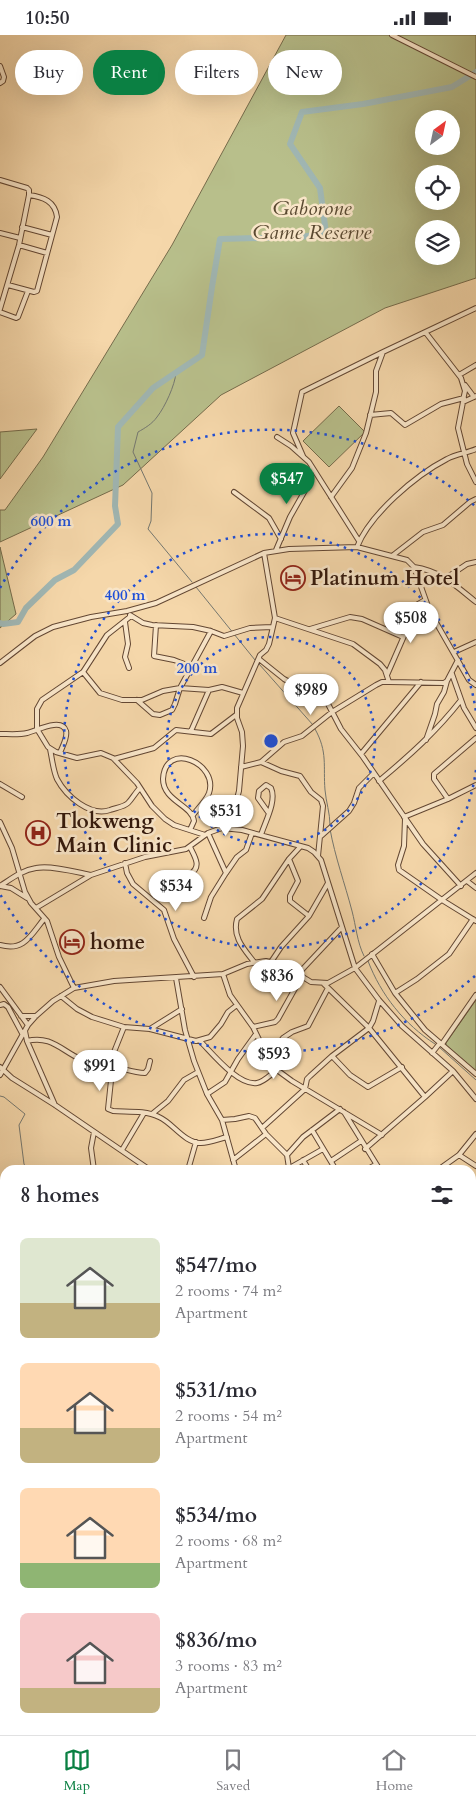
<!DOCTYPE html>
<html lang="en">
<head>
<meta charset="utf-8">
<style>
  :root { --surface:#fff; --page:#f7f7f7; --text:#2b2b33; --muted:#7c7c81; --line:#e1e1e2; --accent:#0b8043 }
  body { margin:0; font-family:Cardo,serif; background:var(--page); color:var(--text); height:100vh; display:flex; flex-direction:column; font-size:19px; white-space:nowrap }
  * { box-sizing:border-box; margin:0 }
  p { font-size:16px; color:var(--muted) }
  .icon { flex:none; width:28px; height:28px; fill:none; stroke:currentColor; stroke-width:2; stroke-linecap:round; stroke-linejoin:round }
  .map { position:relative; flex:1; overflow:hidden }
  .panel { position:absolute; left:0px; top:1130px; width:476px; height:570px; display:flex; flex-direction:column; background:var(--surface); border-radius:15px 15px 0 0; box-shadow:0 5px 20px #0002 }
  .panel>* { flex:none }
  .hud { position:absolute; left:15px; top:15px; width:446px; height:45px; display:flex; gap:10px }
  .needle { width:32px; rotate:33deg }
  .buttons { position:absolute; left:415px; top:75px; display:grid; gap:10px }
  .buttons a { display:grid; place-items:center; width:45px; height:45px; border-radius:50%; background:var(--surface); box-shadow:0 5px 20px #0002; font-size:25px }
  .price { position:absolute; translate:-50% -42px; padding:0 11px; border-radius:18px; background:#fff; color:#222; font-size:16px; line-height:32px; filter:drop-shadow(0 1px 2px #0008) }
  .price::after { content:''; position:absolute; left:50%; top:30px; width:15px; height:11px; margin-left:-8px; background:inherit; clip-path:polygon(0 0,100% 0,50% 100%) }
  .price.current { background:var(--accent); color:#fff }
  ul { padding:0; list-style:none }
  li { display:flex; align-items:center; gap:15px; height:125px; padding:0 20px }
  li span { display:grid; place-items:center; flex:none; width:140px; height:100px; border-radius:8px; color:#555 }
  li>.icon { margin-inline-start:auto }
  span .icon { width:60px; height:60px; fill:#fffc; stroke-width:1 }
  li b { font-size:21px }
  h2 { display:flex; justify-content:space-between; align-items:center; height:60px; padding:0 20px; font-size:21px }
  .chip { padding:0 18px; border-radius:22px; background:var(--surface); box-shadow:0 5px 20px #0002; font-size:18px; line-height:45px }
  .chip.current { background:var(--accent); color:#fff }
  .status { display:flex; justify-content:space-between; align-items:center; height:35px; padding:0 25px; background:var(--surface); direction:ltr }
  .status svg { height:14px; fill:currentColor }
  .dock { display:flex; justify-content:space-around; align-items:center; height:70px; border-top:1px solid var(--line); background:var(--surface); font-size:14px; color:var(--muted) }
  .dock a { display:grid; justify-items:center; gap:2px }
  .dock .current { color:var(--accent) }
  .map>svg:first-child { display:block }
  .green { fill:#b8bf8b; stroke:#756b4b; fill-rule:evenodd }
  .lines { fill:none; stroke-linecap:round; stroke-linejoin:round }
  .stream { stroke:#747770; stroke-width:1 }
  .river { stroke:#a0b7b4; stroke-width:6 }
  .minor-casing { stroke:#634733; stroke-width:6 }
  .major-casing { stroke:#32170b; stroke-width:8 }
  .minor { stroke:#f8e5c8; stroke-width:4 }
  .major { stroke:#eabc75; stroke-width:5 }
  .ring { fill:none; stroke:#1d4ed8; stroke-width:2.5; stroke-dasharray:2.5 5 }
  .labels { text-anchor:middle; stroke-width:5; stroke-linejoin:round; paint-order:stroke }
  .park-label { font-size:21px; font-style:italic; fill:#5a4931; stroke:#f8e5c8 }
  .poi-label { font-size:21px; font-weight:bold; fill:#32170b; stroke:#f8e5c8; text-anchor:start }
  .centre { fill:#1d4ed8; stroke:#f8e5c8; stroke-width:2.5 }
  .ring-label { font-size:15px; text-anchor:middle; font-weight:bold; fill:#1d4ed8; stroke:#f8e5c8; stroke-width:5; stroke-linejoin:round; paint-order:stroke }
</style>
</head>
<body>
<div class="status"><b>10:50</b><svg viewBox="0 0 49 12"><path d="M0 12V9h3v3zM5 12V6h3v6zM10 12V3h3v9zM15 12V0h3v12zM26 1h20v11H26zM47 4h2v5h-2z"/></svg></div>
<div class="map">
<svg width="476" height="1700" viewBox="0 0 476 1700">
  <rect width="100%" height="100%" fill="#f5d7aa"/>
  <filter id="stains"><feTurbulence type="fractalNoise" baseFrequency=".004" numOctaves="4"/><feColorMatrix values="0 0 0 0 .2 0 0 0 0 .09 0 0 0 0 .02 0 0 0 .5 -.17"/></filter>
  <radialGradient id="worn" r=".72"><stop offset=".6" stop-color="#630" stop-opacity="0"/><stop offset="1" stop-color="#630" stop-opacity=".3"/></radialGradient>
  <path class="green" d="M286,0h190v243l-91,30 -164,87 -98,90 -123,57v-32h5l38,-53 129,-212zM424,84h27v27h-27zM424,139h27v27h-27zM424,194h27v27h-27z
    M339,371l26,26 -36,35 -26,-26z
    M37,394l-37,50v-47z
    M0,512l16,67 -16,14z
    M476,965v71l-30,-26v-2z"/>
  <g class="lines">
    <path class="stream" d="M176,338c-1,12 -11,34 -19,44 -5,7 -12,11 -19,15l-5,20 19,41 -1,28 -3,8 44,53
      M196,552l59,73
      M259,629l54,61
      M315,694c13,23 8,37 10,61 1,12 5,23 5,35
      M330,794c5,28 15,55 22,82 4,15 5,31 12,45
      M368,926c13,34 36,63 67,83
      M439,1012l37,33
      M0,1061l4,1 21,17 -6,11 5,39 3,6"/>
    <path class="river" d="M0,588l3,1 15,-2 8,-14 29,-28 19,-10 44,-46 -3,-18 3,-79 35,-39 49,-33 10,-68 8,-48 81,-2 25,-4 -6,-45 -30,-44 12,-32 61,-8 89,-17 24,-15"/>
    <defs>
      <path id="minor" d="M392,0l84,42
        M0,31l4,11 -1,4 -3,2
        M0,145l27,8 2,2v5l-10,50 -19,64
        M22,192l30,8
        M0,198l20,5
        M19,210l28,8
        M8,250l26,7 3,-1 20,-74c-2,-16 -14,-20 -28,-22
        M0,277l16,6 2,-1 10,-26
        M426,298l35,45 4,13 -2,9
        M459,340l17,-10
        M465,350l9,12
        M476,361l-13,6 -5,26 9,36 9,18
        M370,380l21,-2 14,12 36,-21 23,-6
        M277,402l14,9 18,16 50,79
        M303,421l-10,-23 9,-41 81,-40
        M234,457l35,26 12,21
        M331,462l21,-29 14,-35 10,-41v-21l7,-19 93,-44
        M357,512c13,-33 59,-72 90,-88 9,-5 20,-6 29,-10
        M276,515l14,-33 17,-30 1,-9 4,-11
        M392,521l31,-24 20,-7 27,-23 6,-3
        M414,532c27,4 42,19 62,35
        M446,543l21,-14 9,-2
        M130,580l13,8 9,2 41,2 18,4 13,5 26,-8 22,-1
        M131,581l-24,19 -24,37 -41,28 -5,9v20l11,18 8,5 21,6 24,-5 12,5 24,25 15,23 13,13 9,6 31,10
        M275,583l78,26 27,20 5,6 4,12
        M125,587l3,22 -3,13 4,11
        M156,590l-2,31 20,4 18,7
        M310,594l40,-12 12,2 41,18
        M454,617l22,-10
        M259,624l25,20 11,6 17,4 15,13 14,27 22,28 60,87 38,42
        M0,628l35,-27 18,-9 38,-10 36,-6 29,-8 108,-50 25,-4 68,-2 50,13 7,7 16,45 39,68 7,5
        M83,637l17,21 22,7h20l21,-9 17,-3 29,2 13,-3 21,6
        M452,639l12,34 12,20
        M387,640l31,-71 7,-4
        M137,665l16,14 7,1 12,-5 3,-6 5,-16 31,-57
        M191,696l18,-41
        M0,699c8,0 20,1 27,-1 9,-2 35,-16 39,-2 2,6 -4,16 -6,22
        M426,705l9,-26 2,-10 7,-12 3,-11
        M50,714c2,9 3,21 7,30 9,17 33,38 53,31 5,-2 14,-3 18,-7 4,-4 7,-10 12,-15
        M361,719l60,-72
        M114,724l40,-11 22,-18 35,4 25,-19
        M261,727l23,-20 18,-6 30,-24 44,-27 6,-3h7l55,1 3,-2 11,-21
        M241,732l20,-5 20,9 19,5 11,16 10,8 2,6 -5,50
        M379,746c30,-25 58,-50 82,-81
        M0,749l22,13
        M448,764l-14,-20v-5l42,-36
        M404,782l44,-18 28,-14
        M405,784l-1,27 -6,19 1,5 43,30 34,21
        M0,787l12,26 13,44 6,11 16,18 12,36 15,31
        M222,793l13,-22 4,-15 4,-45 -1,-14 -5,-14v-10l23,-53 6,-5 3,-6 6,-26 -11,-65
        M190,795l4,-9c-2,-16 -31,-20 -31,-42 2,-39 56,-16 46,14 -3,8 -11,15 -16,22
        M208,798l18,40
        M261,800c4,-13 16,-34 10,-47l-5,-3 -7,6 -1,7 10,14
        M321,801l28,-25 5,-8 5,-15 15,-15
        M289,824l9,22 -8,15v5l19,15
        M125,828l2,10 6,11 31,26 10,29 20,38
        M178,841c5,1 8,1 12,-2 12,-7 5,-17 0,-27
        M467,846l9,7
        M0,851c11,-7 22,-16 36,-18 15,-3 40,4 55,7
        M0,851l11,2 16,10
        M36,873l55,-33 54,-18 41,-8 22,-16 14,-5 20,2 66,18 6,4 7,8 34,108 24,32 23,26 51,45 23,28
        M204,883l7,-21 15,-24 11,-16 9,-7 6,-17
        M0,910c24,7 31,-10 44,-26
        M372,919l23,39 30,37 51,44
        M254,927c-10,-13 -22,-25 -17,-43l25,-20 27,-40 11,-12
        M271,927l10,-15 28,-31 19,-33
        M223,939l7,21 23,32 15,31 9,12 15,11 90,54
        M298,939l44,-47
        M176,943l9,52 9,31 13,33 15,26 14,50
        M323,948l46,45 56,69
        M0,952l28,38
        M395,958l22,-14 32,-25 24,-35
        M61,961l16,13 15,8 32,10 26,2 46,12 14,-4 11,-13 7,-12 9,-7
        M0,970l4,-1 4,3 15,28
        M21,981h15
        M124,992l-10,25 -6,57 5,2c14,1 32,-1 46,6 14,6 25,26 42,26 8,0 18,-4 26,-6
        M253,992l22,-5 3,-3 24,-43
        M150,994l32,-20
        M25,996l2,10c23,-6 34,9 53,18 13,6 23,5 35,8 10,2 19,6 30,6l3,-4 2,-8
        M27,1006l28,64
        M200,1006c12,12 38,45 57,42 7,-1 14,-9 20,-13
        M442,1009l34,-49
        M432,1018l8,-10
        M332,1021l18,19 18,12 34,-20
        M268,1023l15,-20 9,-6 16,-6 20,-38
        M0,1032l12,11 43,27 95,65
        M0,1040l28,-50 8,-9 17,-15 21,-13 40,-7 109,-7 24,-10 19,-3 17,4 28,17 17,1 27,-15 121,-95
        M207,1059l18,-12 13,-23 18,-25
        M344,1077l36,58
        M152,1079l16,-13 16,-21 14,-8
        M222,1085l13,-1 14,-3 6,2 11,16 21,21 2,13
        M262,1093l43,-39 2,-10 3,-3 22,-20 37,-28 4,-7 6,-20
        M312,1095l24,40
        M94,1097l-3,16 3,22
        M365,1114l60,-52 28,-26
        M122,1115l22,-37
        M287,1120l16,-18 37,-28
        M459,1120l17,11
        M233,1125l33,-26
        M303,1125l6,10
        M331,1126l30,-20
        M188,1135l8,-28
        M286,1135l37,-21
        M366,1135l9,-5
        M438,1135l21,-15 17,-21
        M0,1148l5,15
        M0,1174l5,-1
        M471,1180l5,-4
        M471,1204l5,8
        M0,1232l5,-3
        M471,1236l5,-4
        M471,1271l5,8
        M0,1301l5,1
        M471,1301l5,-4
        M0,1316l4,10 -3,6
        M0,1332l3,2 2,6
        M471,1339l5,3
        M471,1397l5,5
        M0,1401l5,4
        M0,1424l5,-5
        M0,1481h5
        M0,1507h5
        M0,1514l3,19 2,1
        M471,1545l5,-4
        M0,1590l5,-2
        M471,1606l5,2
        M471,1635l5,2
        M0,1653l5,-2
        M471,1691l5,-12
        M79,1695v5
        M222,1695l12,5
        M243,1695l12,5
        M120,1700l1,-5
        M188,1700l1,-5
        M291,1700l1,-5
        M468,1700l2,-5"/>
      <path id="major" d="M0,1490l5,-1
        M0,1498h5
        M471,1615l5,2
        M471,1623l5,1"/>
    </defs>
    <use href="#minor" class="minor-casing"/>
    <use href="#major" class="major-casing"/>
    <use href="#minor" class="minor"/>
    <use href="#major" class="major"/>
  </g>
  <g class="ring">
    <circle cx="271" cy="706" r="104"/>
    <path d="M476 735A207 207 0 1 1 476 677"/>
    <path d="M475 941A311 311 0 0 1 0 859M0 553A311 311 0 0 1 475 471"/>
  </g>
  <defs>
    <symbol id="hotel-ring" viewBox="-11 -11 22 22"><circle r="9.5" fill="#f8e5c8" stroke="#8f2418" stroke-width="1.5"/><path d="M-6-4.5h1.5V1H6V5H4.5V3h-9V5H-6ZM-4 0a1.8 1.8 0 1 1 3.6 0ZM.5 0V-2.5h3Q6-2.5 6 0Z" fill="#8f2418"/></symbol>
    <symbol id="hospital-ring" viewBox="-11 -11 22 22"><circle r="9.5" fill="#f8e5c8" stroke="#8f2418" stroke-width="1.5"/><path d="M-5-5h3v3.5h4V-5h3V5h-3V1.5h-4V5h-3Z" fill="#8f2418"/></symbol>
  </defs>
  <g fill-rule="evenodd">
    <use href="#hotel-ring" x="279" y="529" width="28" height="28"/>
    <use href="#hospital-ring" x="24" y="784" width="28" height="28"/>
    <use href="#hotel-ring" x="58" y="893" width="28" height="28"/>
  </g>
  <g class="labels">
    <g class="park-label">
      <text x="312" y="180">Gaborone<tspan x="312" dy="24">Game Reserve</tspan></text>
    </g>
    <g class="poi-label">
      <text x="310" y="550">Platinum Hotel</text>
      <text x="56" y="793">Tlokweng<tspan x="56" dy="24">Main Clinic</tspan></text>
      <text x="90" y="914">home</text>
    </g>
  </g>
  <circle cx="271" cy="706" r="8" class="centre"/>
  <g class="ring-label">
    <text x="51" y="491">600 m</text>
    <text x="125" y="565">400 m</text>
    <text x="197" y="638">200 m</text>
  </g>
  <rect width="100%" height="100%" filter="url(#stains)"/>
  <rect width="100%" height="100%" fill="url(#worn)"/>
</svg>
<div class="buttons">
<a><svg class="needle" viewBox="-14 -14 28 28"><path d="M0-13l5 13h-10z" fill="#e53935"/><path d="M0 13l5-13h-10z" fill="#7c7c81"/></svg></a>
<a><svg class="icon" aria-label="locate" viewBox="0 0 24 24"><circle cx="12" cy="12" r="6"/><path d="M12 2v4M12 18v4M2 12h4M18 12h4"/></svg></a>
<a><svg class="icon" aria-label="layers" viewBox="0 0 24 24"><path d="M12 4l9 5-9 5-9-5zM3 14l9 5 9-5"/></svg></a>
</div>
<b class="price current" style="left:287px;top:470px">$547</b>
<b class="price" style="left:411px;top:609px">$508</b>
<b class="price" style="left:311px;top:681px">$989</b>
<b class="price" style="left:226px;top:802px">$531</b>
<b class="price" style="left:176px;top:877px">$534</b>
<b class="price" style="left:277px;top:967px">$836</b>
<b class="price" style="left:274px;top:1045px">$593</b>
<b class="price" style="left:100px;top:1057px">$991</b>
<div class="hud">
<a class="chip">Buy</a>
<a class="chip current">Rent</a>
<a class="chip">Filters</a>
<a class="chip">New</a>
</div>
<section class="panel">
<h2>8 homes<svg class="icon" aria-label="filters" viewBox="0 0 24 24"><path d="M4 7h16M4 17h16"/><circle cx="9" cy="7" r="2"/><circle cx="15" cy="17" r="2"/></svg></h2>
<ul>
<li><span style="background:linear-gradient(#dfe7d0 65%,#c2b280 0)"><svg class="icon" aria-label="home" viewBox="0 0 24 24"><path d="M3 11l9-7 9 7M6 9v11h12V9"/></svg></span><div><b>$547/mo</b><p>2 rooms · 74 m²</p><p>Apartment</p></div></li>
<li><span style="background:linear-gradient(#ffd9b3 65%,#c2b280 0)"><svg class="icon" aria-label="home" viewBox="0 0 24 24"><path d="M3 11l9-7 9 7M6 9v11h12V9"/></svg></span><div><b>$531/mo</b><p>2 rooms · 54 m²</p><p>Apartment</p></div></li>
<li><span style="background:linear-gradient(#ffd9b3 75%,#8fb573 0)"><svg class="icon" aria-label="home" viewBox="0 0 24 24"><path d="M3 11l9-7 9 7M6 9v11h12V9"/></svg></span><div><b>$534/mo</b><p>2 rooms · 68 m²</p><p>Apartment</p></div></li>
<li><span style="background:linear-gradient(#f6c9c9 75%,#c2b280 0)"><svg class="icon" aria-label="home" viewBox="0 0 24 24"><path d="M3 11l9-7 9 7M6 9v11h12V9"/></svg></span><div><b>$836/mo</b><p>3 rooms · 83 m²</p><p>Apartment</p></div></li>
</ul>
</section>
</div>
<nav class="dock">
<a class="current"><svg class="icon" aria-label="map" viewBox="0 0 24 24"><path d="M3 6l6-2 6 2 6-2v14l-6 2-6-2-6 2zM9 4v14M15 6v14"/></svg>Map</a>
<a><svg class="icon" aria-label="saved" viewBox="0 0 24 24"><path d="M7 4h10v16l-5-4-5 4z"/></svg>Saved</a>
<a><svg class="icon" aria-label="home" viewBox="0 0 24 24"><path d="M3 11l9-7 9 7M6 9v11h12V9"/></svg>Home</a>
</nav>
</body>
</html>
